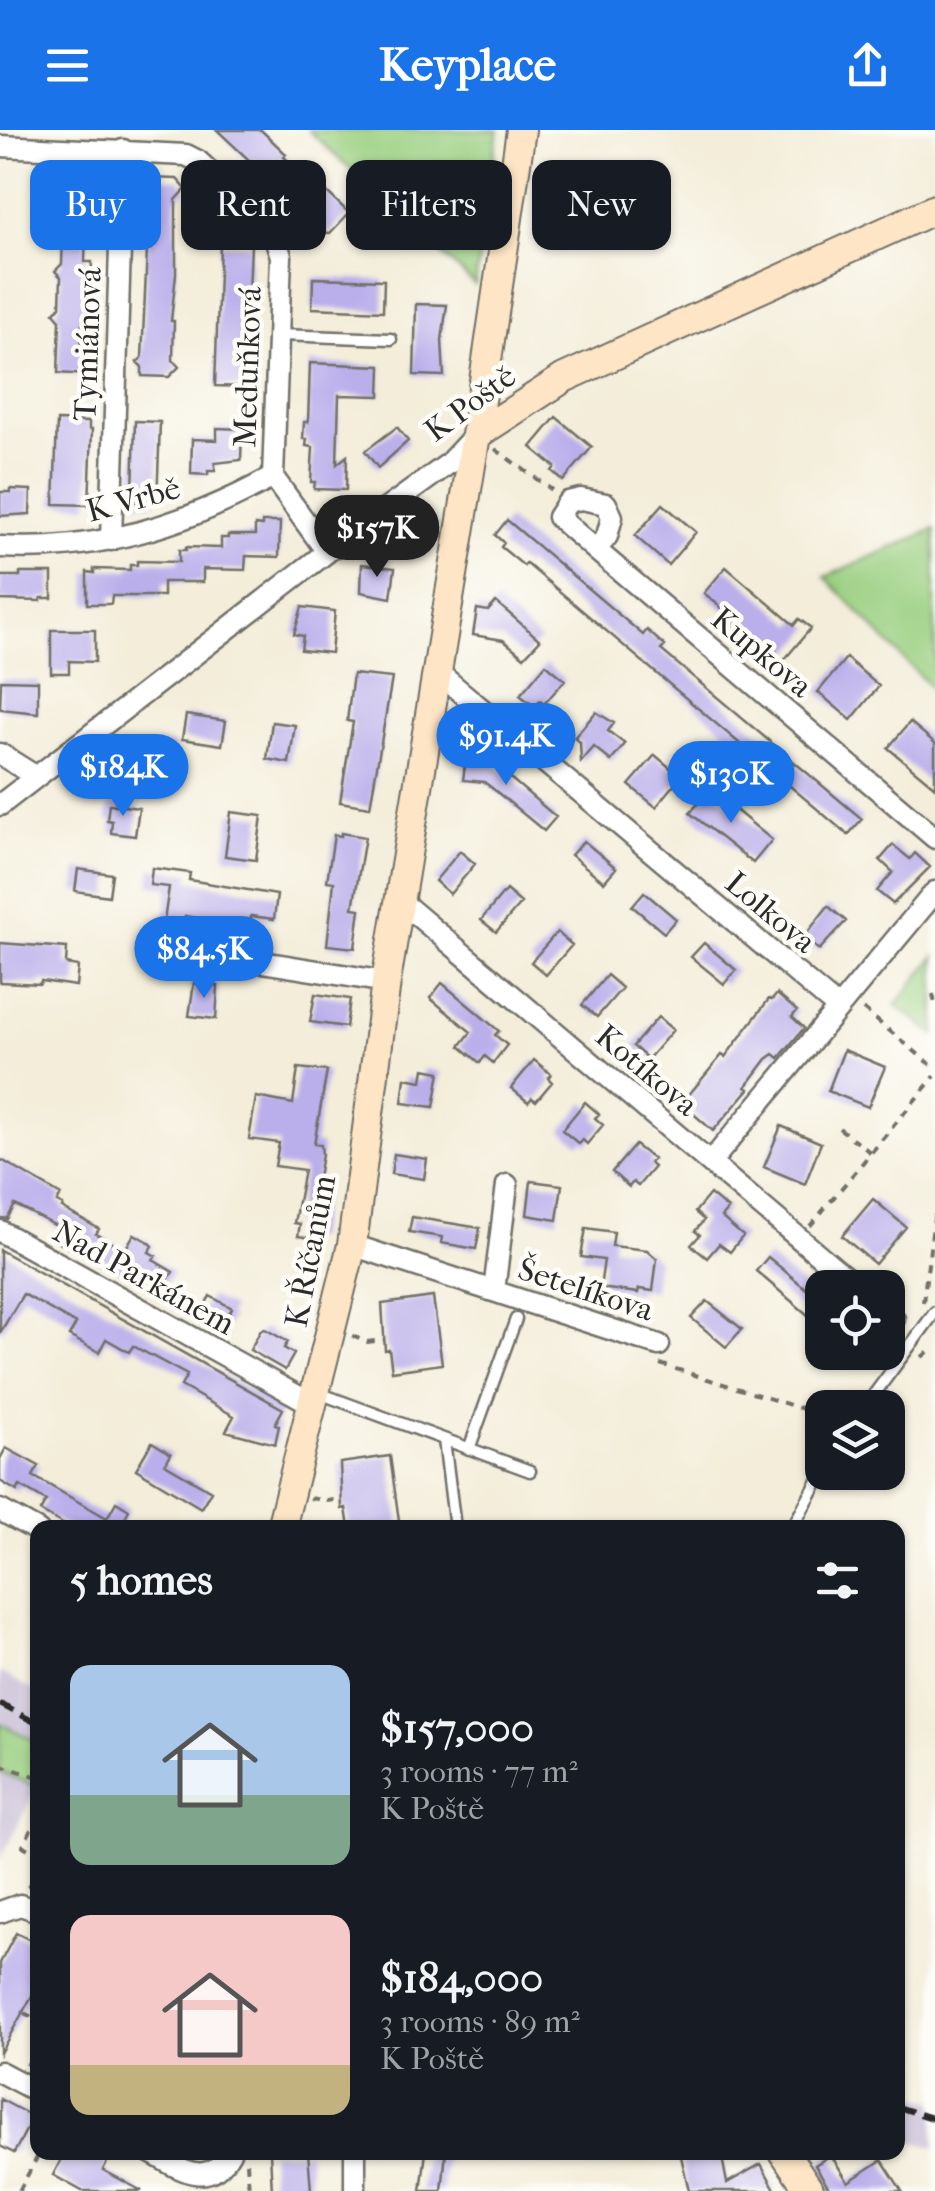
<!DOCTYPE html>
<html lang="en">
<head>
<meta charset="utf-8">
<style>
  :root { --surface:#171b24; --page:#242831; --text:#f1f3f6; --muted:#9ea1a6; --accent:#1a73e8 }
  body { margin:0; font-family:"IM FELL French Canon",serif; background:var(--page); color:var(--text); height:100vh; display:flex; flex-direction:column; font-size:38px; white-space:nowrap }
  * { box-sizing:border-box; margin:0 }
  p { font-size:32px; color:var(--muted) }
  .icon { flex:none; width:55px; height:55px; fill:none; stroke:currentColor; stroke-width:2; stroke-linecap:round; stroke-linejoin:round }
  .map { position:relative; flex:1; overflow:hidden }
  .panel { position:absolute; left:30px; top:1390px; width:875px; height:640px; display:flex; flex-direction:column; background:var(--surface); border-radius:20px; box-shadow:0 2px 8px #0004 }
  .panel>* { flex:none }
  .hud { position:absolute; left:30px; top:30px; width:875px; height:90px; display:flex; gap:20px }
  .fabs { position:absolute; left:805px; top:1140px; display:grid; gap:20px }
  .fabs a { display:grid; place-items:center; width:100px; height:100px; border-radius:20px; background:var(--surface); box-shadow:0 2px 8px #0004; font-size:50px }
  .price { position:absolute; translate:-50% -85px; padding:0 22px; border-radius:35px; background:var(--accent); color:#fff; font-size:32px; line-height:65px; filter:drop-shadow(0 2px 5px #0008) }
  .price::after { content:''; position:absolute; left:50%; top:60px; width:30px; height:22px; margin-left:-15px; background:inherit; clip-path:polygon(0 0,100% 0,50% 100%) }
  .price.selected { background:#222; color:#fff }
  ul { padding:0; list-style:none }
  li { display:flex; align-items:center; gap:30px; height:250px; padding:0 40px }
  li span { display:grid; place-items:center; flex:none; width:280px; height:200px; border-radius:20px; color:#555 }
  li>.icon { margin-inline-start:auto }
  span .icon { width:120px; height:120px; fill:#fffc; stroke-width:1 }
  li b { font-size:42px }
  h2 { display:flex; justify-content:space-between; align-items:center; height:120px; padding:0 40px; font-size:42px }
  .tag { padding:0 35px; border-radius:20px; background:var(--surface); box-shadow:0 2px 8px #0004; font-size:35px; line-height:90px }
  .tag.selected { background:var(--accent); color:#fff }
  header { display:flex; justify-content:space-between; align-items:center; height:130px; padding:0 40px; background:var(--accent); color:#fff; font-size:45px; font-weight:700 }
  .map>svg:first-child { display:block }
  .industrial { fill:#c9bfd7 }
  .green { fill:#9acf80; stroke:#627d56; stroke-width:2.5 }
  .building { fill:#baaeeb }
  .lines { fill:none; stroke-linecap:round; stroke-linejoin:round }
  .lane-casing { stroke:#716f68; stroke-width:15 }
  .street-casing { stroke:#716f68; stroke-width:25 }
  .secondary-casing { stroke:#716f68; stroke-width:32 }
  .path { stroke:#716f68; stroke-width:4; stroke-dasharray:8 8; stroke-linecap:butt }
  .lane { stroke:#fff; stroke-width:10 }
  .street { stroke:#fff; stroke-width:20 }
  .secondary { stroke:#fde5c5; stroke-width:28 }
  .rail { stroke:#2b2b2b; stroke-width:6; stroke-dasharray:15 8; stroke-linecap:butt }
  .labels { text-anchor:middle; stroke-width:9; stroke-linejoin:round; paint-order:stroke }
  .street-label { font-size:32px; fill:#2b2b2b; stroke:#fdfcf7 }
</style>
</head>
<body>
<header><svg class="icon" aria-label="menu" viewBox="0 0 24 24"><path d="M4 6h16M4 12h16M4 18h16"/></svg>Keyplace<svg class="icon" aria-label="share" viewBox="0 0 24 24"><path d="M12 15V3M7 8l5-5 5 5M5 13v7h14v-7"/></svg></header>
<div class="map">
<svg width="935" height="2061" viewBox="0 0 935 2061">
  <rect width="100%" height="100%" fill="#fdfcf7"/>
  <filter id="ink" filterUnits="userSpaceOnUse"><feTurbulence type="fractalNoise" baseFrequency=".01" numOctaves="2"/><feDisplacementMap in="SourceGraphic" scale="20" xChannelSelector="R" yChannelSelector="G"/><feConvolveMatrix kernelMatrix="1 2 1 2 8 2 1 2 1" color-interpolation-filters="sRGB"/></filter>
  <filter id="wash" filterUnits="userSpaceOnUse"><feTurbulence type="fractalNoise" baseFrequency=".0048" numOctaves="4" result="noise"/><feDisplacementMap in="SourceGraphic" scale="40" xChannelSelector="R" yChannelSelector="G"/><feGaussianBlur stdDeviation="2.25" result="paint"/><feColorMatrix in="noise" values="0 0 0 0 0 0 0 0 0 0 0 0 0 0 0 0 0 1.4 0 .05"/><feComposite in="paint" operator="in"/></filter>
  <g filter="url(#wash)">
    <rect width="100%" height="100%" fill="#f3edd9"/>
    <path class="industrial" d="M0,1542l37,20v50l-37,-19z
      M0,1642l37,15 -37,73z
      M898,1961l37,11v46l-37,-11z"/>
    <path class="green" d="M308,0h190l-23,155z
      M935,399v163l-110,-115z
      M935,826v79l-39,-30z
      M0,1593l37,19v45l-37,-15z"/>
    <g id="blocks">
      <path class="building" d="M217,0h44l25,24 -2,3 22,20 2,-3 41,39 -19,20 -13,-1 -1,-9 -28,-26 4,-6 -21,-20 -5,5z
        M65,45l30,1 -2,56h-7l-1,30h7l-2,50 10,12h-18l-1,30h7v21l-30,-2 2,-53 -6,-7 6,-7 1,-29 -6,-6 7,-7z
        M150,48l27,1 9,10 -10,11v74l-5,47h3l-1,39 6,7 -10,10 -27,-1v-9l-5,-5 5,-4 6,-130h8v-29l-18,-1 12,-12z
        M220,114l31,1 -5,124 4,5 -4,13 -31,-1z
        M313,148l71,2 -1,31 -71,-3z
        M416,174l31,1 -5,35 2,36 -30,-1z
        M310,233l71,3 -1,30 -41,-1 -2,69 10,-8 -1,34 -32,-1 1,-7h-4l2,-35 -7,-1 1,-7h-4l1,-17h4z
        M556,287l36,30 -29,34 -11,-10 3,-4 -24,-20z
        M57,291l32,1v7h3l-3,76 -35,-1z
        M135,291l25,1 -3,81 -21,-1v-7h-3z
        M397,297l11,14 -30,27 -13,-17z
        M217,298l25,1 -1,31 -26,3v8h-7v4l-17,-1 1,-35 25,1z
        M10,359l21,1 -1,24 -30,2v-24h10z
        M663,374l33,28 -28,33 -33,-29z
        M507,390l136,115 4,-5 18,16 -4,4 201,169 -14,16 -322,-272 -2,3 -23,-19 3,-4 -9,-8z
        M262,392h18l-1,35 -33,-1 -1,14 -42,-1v13h-40v14h-51l-1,8h-24v-32l7,1v-4l36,1v-5h7v-4l42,1v-12h7v-3l35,1v-10h7v-3h27v-10l7,1z
        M362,434l33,4 -4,30 -30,-6z
        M726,437l68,58 5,-6 12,9 -32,38 -11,-10 3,-3 -5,-8 -62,-52z
        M20,443h32v25h-11v3l-41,-1v-24h20z
        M496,472l44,38 -16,17 -21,-17 -30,-5 4,-26 11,2z
        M302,477l33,4 -4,42 -30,-3 2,-14 -9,-2z
        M51,500h44v32l-26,-1v12h-18z
        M846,528l33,28 -28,34 -33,-28z
        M546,534l19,16 -21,24 -4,-3 -5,6 -15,-12z
        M353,544l39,4 -22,129 -30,-5 13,-80 -6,-1z
        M1,550l37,1v32l-38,-4z
        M596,582l18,11 -6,8 17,13 -14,17 -17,-14 -13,15 -1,-20 -6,-4z
        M186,585l40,6 -4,24 -40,-6z
        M272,592l23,3 -6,38 -22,-4z
        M910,592l25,21v44l-47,-39z
        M157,613l18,2 -4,32 -26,-3 3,-19h3l1,-8h5z
        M467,620l16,2v3l73,62 -12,14 -52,-43 -8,-6 -21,-2z
        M655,625l26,22 -25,30 -27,-22z
        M710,659l62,51 -19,23 -63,-50z
        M109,674l30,4 -4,28 -24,-3 1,-12 -5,-1z
        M231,682l31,4 -6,44 -31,-4z
        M341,703l24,4 -12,71 7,1 -5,39 -28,-3 7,-63 -7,-1 7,-46 7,1z
        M584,711l32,27 -12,14 -33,-27z
        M893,715l17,14 5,-6 15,14 -37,37 -16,-13 16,-19 -13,-12z
        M460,721l15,13 -25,30 -15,-13z
        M152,738l38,5 -1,7 88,15 -3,24 -23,-3 -1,13 -65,-13 -2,14 -20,-2 6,-41 -19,-2z
        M78,739l34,5 -3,22 -34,-5z
        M506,760l15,13 -25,29 -15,-12z
        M644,762l32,27 -12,14 -32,-27z
        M828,776l18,15 -27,29 -15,-13z
        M557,802l15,13 -26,30 -15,-13z
        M0,813l67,5 -1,16 12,2 -2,20 -35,-5 -1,3 -40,-2z
        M704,813l32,27 -12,14 -33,-27z
        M607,845l15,13 -25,29 -15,-12z
        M194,853l24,3 -2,33 -27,-3z
        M442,853l57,48 -4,4 12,10 -14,18 -8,-7 -5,7 -20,-17 11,-14 -41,-34z
        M315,864l35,5 -4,28 -36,-5z
        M777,864l20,17 -5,6 12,11 -25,30 -5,-4 -7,5 -21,28 3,2 -36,42 -25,-22 5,-6 -6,-6 35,-42 3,2 44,-58 3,1z
        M658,887l15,13 -25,29 -15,-13z
        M844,920l41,17 -17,40 -40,-16z
        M534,930l17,14 -3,4 4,4 -16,19 -4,-3 -4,4 -17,-14z
        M298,938l29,3 -13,73 7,1 1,9 -7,42 8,2 -7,41 -18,-3 2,-12 -6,-1 10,-53 -29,-4 4,-23 -30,-4 7,-42 37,7z
        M424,939l16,3 -6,35 -32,-4 3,-25 17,3z
        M585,972l14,12 -4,4 8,7 -16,19 -4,-4 -4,4 -17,-14z
        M781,996l40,17 -16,41 -41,-17z
        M635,1015l18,14 -4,4 5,4 -16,19 -5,-4 -4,5 -17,-15z
        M394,1024l33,5 -3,20 -33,-5z
        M0,1029l61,36 -4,7 6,3 -1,3 37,21 -3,5 29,16 9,-16 15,8 4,4 -4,6 7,4 -3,4 20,12 -10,15 -18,-12 -4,7 -86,-41 7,-12 -47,-24 -8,14 -7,-2z
        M531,1051l31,4 -5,35 -30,-5z
        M710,1064l18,15 -7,8 22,19 -13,16 -11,-8 -12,14 -16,-13 9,-10 -5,-4 9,-11 -9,-8z
        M873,1069l33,28 -31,37 -33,-28z
        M412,1087l68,11 -4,21 -35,-6 1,-6 -33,-5z
        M586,1098l28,4 -2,14 35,4 10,9 -4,32 -14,-2 -1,4 -38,-5 4,-28 -23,-3z
        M0,1120l283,159 -8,15 4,2 -4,18 -49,-13 8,-15 -53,-30 6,-11 -54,-29 -4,6 -23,-13 -7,13 -30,-16 7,-12 -53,-30 -23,39z
        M768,1127l54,45v25l-66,-56z
        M210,1166l22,12 -4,7 4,2 -10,17 -26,-14z
        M433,1167l9,67 -50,7 -3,-22 -4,1 -3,-46z
        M707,1171l35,28 -16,18 -35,-29z
        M265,1199l23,13 -4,6 10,6 -9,16 -35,-20 11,-20z
        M152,1312l19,12 -6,10 46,27 -10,17 -65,-39z
        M6,1318l33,18 -6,10 74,42 9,-16 13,8 -8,15 4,3h-55l-30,-17 6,-10 -26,-15 -3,5 -17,-10v-22z
        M390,1326l10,72h-51l-3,-20 -4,1 -2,-46z
        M16,1803l22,11v41l-38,68v-90z
        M0,1969l33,18 -19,36 -14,-7z
        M65,2022h35l9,6 -6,12 39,21h-60l-29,-16z
        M270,2022h38l3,39h-39z
        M426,2022h20l-4,39h-21z
        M680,2022h41l6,31 34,-19 15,27h-87z
        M831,2025l17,27 34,-22 20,31h-71l-16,-26z"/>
    </g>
  </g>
  <g filter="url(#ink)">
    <use href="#blocks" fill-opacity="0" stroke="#716f68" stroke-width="2.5"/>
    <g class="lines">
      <defs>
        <path id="lane" d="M279,205l112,4
          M316,1262l214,79
          M864,1278l71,-96
          M444,1310l11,88
          M469,1319l47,-130
          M792,1398l31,-56"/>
        <path id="street" d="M0,16l186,9 12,6 74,68 9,27 -8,221 54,75
          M111,410l12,-390
          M0,417c96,6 190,-24 273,-70
          M596,420l11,-14 5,-19 -6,-13 -25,-5 -13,3 -10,15 38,33 339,288
          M435,540l403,338
          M0,624l35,22
          M0,675l327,-253 121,-88 27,-29
          M398,769l460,389
          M194,821l192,31
          M710,1033l225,-271
          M0,1101l312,173
          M352,1115l307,100
          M494,1161l13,-106
          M888,1183l6,6
          M0,1380l38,21
          M0,1782l20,-7 18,6
          M0,1942l38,20
          M150,2022c29,16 58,39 80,0
          M355,2022v39"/>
        <path id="secondary" d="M476,305l88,-57 371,-169
          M281,1398l71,-283 34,-263 90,-547 45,-305
          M784,2022l26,39"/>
      </defs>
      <use href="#lane" class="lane-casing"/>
      <use href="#street" class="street-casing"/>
      <use href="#secondary" class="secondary-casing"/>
      <path class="path" d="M495,319l57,41
        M933,864l2,10
        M863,879l72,59
        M839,998l32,25
        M810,1096l125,-150
        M923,1172l12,-91
        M352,1206l15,6 17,-2
        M922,1227l12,-10
        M660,1234l162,51
        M310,1368l17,3 14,-2
        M0,1635l38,12
        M38,1685l-15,31 15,8
        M28,1757l10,-18
        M24,1883l14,7
        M27,1936l11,-20
        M116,2022l16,9
        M247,2032l2,29
        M19,2061l21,-39"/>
      <use href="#lane" class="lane"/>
      <use href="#street" class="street"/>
      <use href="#secondary" class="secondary"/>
      <path class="rail" d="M0,1574l38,20
        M898,1977l37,12"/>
    </g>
  </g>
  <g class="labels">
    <g class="street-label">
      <text transform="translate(87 214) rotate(-88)" y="11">Tymiánová</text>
      <text transform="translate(247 237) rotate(-88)" y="11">Meduňková</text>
      <text transform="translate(470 273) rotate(-37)" y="11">K Poště</text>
      <text transform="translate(133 369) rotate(-15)" y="11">K Vrbě</text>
      <text transform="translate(762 522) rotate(40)" y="11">Kupkova</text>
      <text transform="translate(771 782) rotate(40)" y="11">Lolkova</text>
      <text transform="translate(647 940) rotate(40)" y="11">Kotíkova</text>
      <text transform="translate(310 1121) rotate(-79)" y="11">K Říčanům</text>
      <text transform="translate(144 1147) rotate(29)" y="11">Nad Parkánem</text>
      <text transform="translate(586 1159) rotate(18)" y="11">Šetelíkova</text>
    </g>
  </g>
</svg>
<div class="fabs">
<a><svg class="icon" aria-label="locate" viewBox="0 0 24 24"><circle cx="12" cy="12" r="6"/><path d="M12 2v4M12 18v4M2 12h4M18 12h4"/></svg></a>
<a><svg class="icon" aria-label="layers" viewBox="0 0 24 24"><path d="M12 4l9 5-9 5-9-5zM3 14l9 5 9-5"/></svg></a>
</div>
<b class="price selected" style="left:377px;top:450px">$157K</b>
<b class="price" style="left:506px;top:658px">$91.4K</b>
<b class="price" style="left:123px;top:689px">$184K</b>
<b class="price" style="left:731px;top:696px">$130K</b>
<b class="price" style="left:204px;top:871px">$84.5K</b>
<div class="hud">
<a class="tag selected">Buy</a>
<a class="tag">Rent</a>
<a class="tag">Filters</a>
<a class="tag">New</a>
</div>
<section class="panel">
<h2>5 homes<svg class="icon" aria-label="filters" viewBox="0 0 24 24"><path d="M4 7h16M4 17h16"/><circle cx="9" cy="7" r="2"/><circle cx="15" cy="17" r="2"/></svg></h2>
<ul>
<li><span style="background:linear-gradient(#a9c7e8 65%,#7fa58c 0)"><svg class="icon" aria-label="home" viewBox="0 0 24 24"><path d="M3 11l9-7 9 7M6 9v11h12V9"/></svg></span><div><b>$157,000</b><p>3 rooms · 77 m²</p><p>K Poště</p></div></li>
<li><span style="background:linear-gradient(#f6c9c9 75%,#c2b280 0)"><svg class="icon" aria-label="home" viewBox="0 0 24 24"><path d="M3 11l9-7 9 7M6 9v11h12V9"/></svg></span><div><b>$184,000</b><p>3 rooms · 89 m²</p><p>K Poště</p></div></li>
</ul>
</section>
</div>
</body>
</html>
